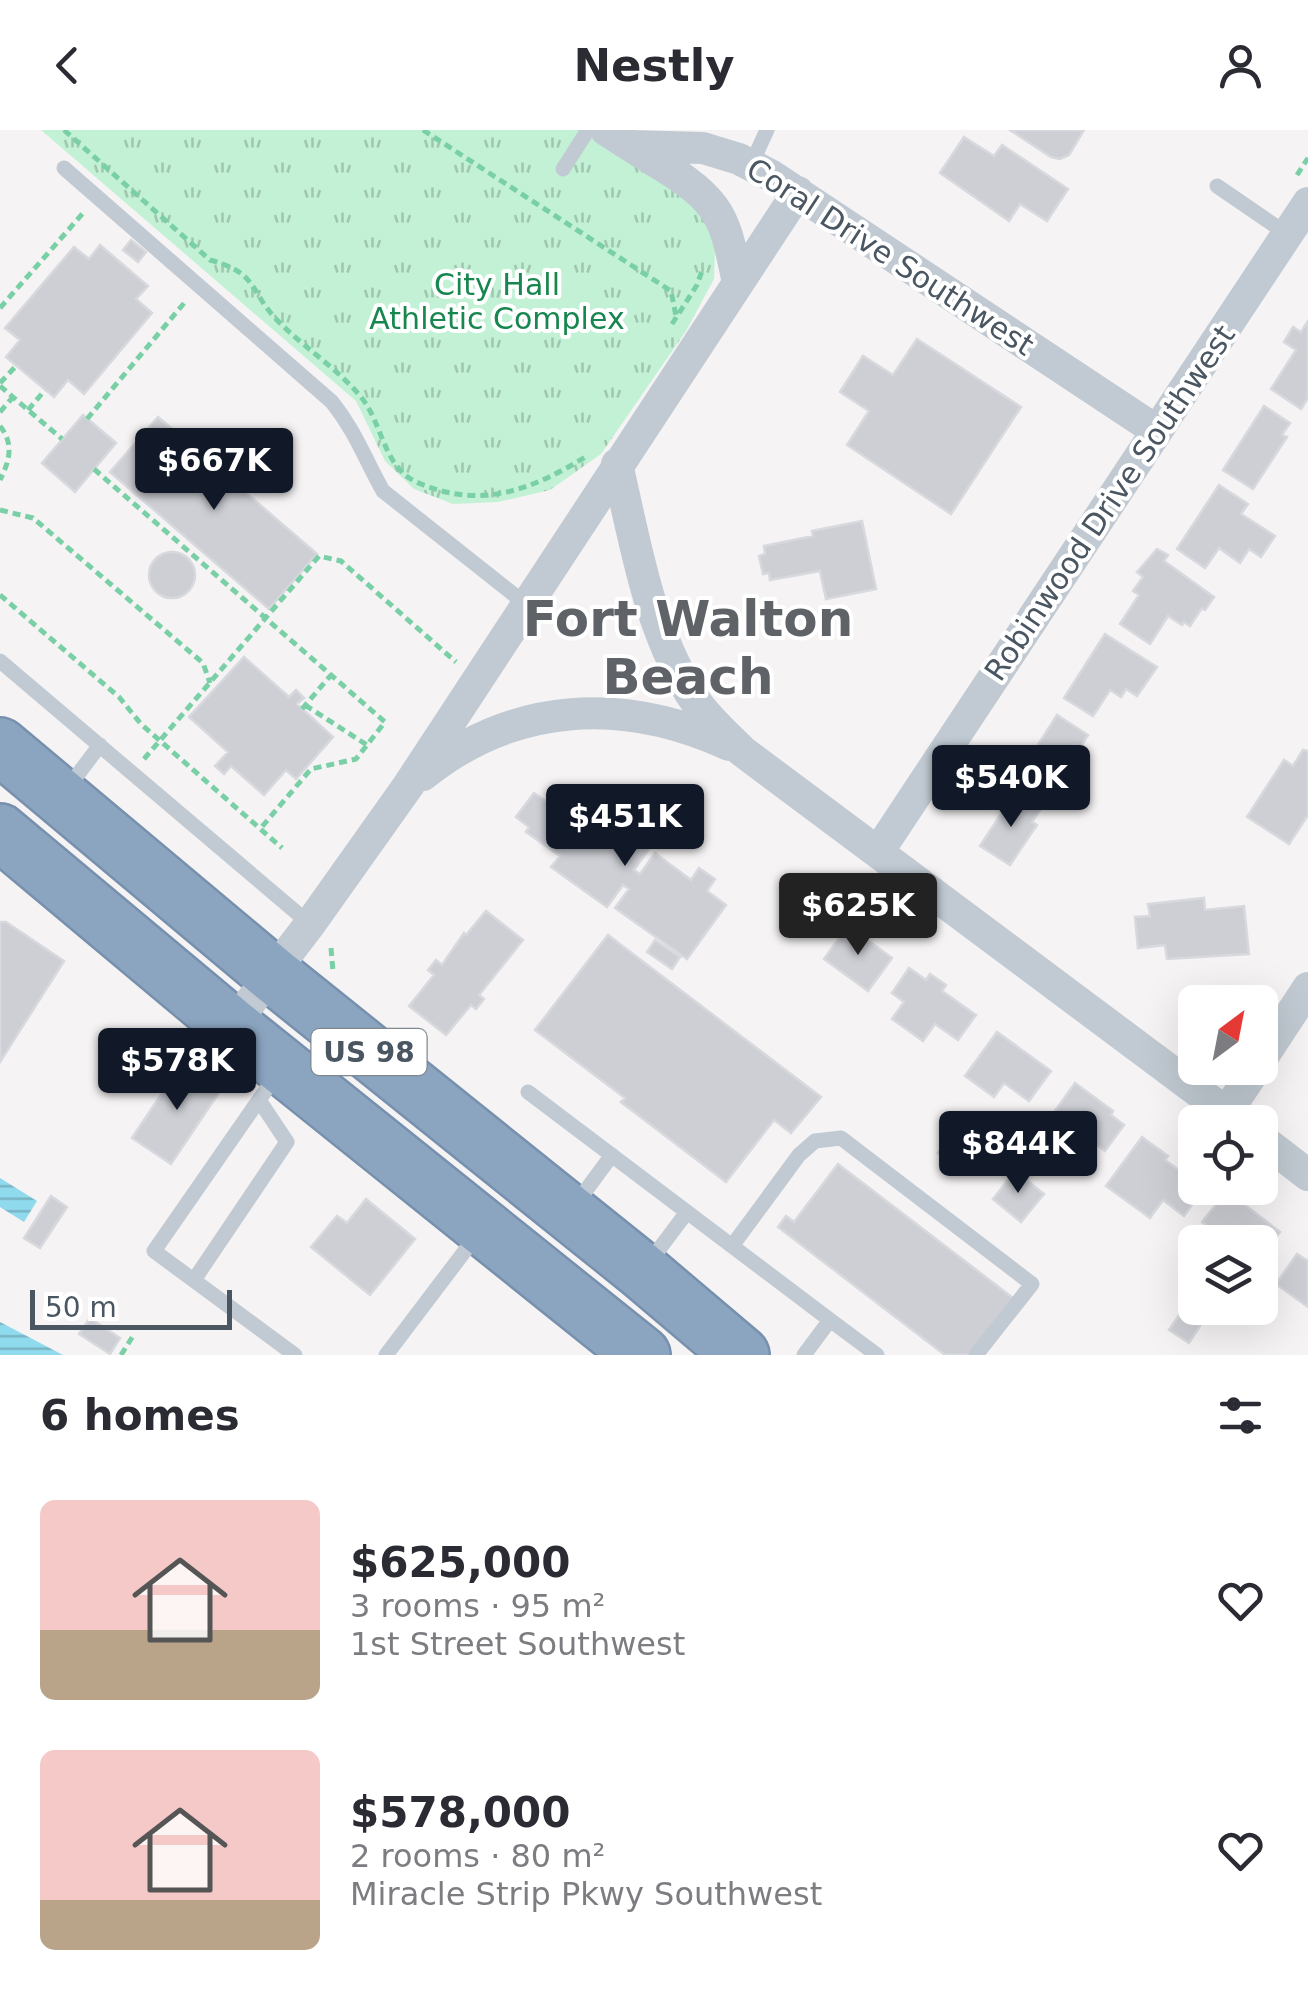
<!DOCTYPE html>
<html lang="en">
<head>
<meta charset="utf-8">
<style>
  :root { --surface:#fff; --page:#f2f2f3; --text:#2b2b33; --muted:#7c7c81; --accent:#111827 }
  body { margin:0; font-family:"DejaVu Sans",sans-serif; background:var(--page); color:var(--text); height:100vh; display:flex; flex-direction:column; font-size:38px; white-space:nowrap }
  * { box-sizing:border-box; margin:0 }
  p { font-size:32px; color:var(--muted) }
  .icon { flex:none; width:55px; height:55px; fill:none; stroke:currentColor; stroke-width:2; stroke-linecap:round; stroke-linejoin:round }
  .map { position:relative; height:1225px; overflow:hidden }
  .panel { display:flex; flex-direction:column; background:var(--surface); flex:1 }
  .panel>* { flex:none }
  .needle { width:65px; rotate:32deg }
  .controls { position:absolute; left:1178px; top:855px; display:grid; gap:20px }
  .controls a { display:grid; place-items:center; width:100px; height:100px; border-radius:15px; background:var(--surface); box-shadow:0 10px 40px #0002; font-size:50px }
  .scale { position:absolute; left:30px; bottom:25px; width:202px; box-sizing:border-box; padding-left:10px; border:5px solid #4a5661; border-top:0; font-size:28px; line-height:35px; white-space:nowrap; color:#4a5661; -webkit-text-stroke:8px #fff; paint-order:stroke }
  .price { position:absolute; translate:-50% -85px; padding:0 22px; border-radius:10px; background:var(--accent); color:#fff; font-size:32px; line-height:65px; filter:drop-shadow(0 2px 5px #0008) }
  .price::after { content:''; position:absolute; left:50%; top:60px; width:30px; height:22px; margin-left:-15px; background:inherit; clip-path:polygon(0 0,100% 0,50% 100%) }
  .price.selected { background:#222; color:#fff }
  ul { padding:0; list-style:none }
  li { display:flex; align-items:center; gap:30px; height:250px; padding:0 40px }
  li span { display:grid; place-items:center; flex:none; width:280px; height:200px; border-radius:15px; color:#555 }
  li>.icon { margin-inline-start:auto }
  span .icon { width:120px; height:120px; fill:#fffc; stroke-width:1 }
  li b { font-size:42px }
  h2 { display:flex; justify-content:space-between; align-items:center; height:120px; padding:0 40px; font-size:42px }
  header { display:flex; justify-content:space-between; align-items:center; height:130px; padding:0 40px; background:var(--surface); font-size:45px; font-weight:700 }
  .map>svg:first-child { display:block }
  .park { fill:url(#park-tufts) }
  .water { fill:url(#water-rules) }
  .building { fill:#cdcfd5; stroke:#d7d9de; stroke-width:2.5 }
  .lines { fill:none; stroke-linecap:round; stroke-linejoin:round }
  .highway-casing { stroke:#7690ad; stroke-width:60 }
  .path { stroke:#7ad0a6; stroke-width:5; stroke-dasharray:8 5; stroke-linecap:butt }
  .lane { stroke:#c1cad2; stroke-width:15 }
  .street { stroke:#c1cad2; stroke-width:32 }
  .highway { stroke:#8ba5c1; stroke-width:55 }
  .labels { text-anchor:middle; stroke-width:8; stroke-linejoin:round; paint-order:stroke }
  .shield { fill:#fff; stroke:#808990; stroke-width:2.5 }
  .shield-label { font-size:28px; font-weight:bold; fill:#4a5661 }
  .street-label { font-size:30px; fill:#4a5661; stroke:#fff }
  .park-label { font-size:30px; fill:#17864f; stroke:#fff }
  .town-label { font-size:50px; font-weight:bold; fill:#5f6368; stroke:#fff }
</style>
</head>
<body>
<header><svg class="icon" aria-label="back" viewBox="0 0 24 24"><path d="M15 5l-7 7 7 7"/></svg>Nestly<svg class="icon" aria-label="person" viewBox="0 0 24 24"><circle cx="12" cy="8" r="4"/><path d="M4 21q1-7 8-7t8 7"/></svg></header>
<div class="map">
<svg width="1308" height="1225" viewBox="0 0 1308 1225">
  <defs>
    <pattern id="park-tufts" width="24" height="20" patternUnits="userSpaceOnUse" patternTransform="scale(2.5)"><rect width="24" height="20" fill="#c3f1d5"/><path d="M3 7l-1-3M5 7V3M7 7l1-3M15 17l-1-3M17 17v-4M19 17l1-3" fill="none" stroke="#a0c6b0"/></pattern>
    <pattern id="water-rules" width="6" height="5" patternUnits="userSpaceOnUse" patternTransform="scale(2.5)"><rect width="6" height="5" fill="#90daee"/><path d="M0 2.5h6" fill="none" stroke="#78b4c4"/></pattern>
  </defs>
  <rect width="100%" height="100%" fill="#f5f3f3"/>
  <path class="park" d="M41,0h544l96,62 26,27 8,32 -1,28 -28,52 -85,123 -51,36 -52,12 -45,2 -39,-15 -29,-28 -29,-60z"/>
  <path class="water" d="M0,1048l37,23 -13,21 -24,-15z
    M0,1192l63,33h-63z"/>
  <path class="building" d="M1010,0h74l-15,25 -9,4 -9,-2z
    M964,7l30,19 8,-11 66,44 -21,32 -27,-17 -11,17 -69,-48z
    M131,110l15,12 -8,10 -15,-12z
    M100,115l48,41 -12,13 16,14 -68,81 -16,-14 -14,17 -48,-40 14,-17 -15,-12 69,-81 15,12z
    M1308,191v77l-7,11 -30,-20 25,-39 -12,-8 9,-15 8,5z
    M917,209l104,68 -70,107 -104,-69 22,-34 -29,-19 23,-36 30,19z
    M1264,276l26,17 -8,12 5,2 -34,52 -30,-19z
    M83,285l33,28 -41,49 -33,-29z
    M158,287l159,137 -48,55 -159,-137z
    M1219,355l29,19 -7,10 34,22 -14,21 -12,-8 -9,14 -21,-15 -14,20 -28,-19z
    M862,391l14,68 -50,10 -6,-28 -50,9 -1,-7 -6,1 -4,-18 6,-2 -1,-8 49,-10 -1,-5z
    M1157,419l11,6 -4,6 50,36 -9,13 -3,-2 -12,18 -6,-4 -2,3 -14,-9 -18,28 -30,-20 19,-29 -6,-4 10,-14 -6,-5z
    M149 445a23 23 0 1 1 46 0a23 23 0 1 1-46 0Z
    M1105,504l52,33 -20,29 -11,-7 -5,8 -11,-7 -17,26 -29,-18z
    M244,527l45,40 7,-7 8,8 -7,6 36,33 -37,42 -10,-9 -22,25 -33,-29 -7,8 -9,-8 13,-14 -39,-35z
    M1057,585l31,20 -11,17 9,5 -26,41 -40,-25z
    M1303,620l5,1v64l-19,29 -42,-27 37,-57 9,6z
    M534,663l13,9 4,-6 34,25 20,-28 55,40 -26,37 6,4 15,-21 36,27 8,-12 16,11 -8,12 19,14 -39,54 -72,-51 14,-19 -6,-4 -16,22 -56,-40 9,-11 -34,-24 3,-5 -13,-10z
    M1015,663l25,17 -8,12 5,3 -27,40 -30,-19z
    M1204,768l1,12 39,-4 5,48 -82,5 -2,-14 -27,3 -3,-31 15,-1 -2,-12z
    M486,781l37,29 -44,55 5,4 -8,10 -5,-4 -25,30 -37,-29 25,-31 -6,-5 8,-10 6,5 22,-32 2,2z
    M0,792h6l58,39 -64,101z
    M848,796l44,32 -24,33 -44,-32z
    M608,805l213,162 -30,36 -17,-13 -48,62 -105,-80 4,-4 -90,-68z
    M655,810l25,17 -8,12 -25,-17z
    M909,838l17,12 4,-6 16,11 -4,6 34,24 -18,25 -23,-16 -12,17 -31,-22 12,-17 -12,-9z
    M997,902l54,39 -22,30 -25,-18 -10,14 -29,-21z
    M183,932l39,26 -51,76 -39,-26z
    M1075,953l38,28 -2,4 13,10 -19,26 -12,-9 -12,16 -8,-6 -6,9 -20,-14 6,-9 -11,-9z
    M970,991l11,9 -7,10 8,6 -18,26 -26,-19 19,-26 5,4z
    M1142,1007l26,19 -3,4 30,22v6h9l-20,28 -21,-16 -13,18 -44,-32z
    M838,1034l175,134 -44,57h-24l-167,-128 8,-11 8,6z
    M1015,1041l29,23 -23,28 -28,-23z
    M1227,1061l53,41 -20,27v-17h-31l-27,-20z
    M51,1066l16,11 -27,41 -16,-10z
    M366,1069l49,40 -45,56 -59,-48 26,-31 10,7z
    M1297,1124l11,7v46l-32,-23z
    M1191,1168l4,3v7h7l-9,14 7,4 -11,17 -20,-13z
    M90,1188l30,20 -10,16 -31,-20z"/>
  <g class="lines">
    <defs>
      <path id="highway" d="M0,616l272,228 370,297 99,84
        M0,702l232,194 410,329"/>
    </defs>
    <use href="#highway" class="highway-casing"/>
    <path class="path" d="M64,0l146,130c48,13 39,30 66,59 27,28 61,49 85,78 18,22 21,54 40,74 9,10 22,14 34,18 56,18 105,-4 152,-33
      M423,0l248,161 5,25
      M1297,45l11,-17
      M0,178l84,-96
      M672,194l25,-39 6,-17
      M0,253l16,-17
      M0,256l62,53
      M28,280l17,-20
      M0,282l13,-15
      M87,289l98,-117
      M0,296c14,18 10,34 0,54
      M94,339l291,253 -29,37 -45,10 -51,60
      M0,380l33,8 170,145 7,20
      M0,465l119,102 22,27 141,124
      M305,575l62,40
      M302,579l29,-34
      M144,629l175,-203 22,5 115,101
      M331,818l2,23
      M121,1225l12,-19"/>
    <path class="lane" d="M751,35l16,-35
      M64,38l268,234c24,30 33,57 51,89l144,114
      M563,39l25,-39
      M1217,56l70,48
      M0,531l310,263
      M66,660l34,-45
      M277,944l-123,177 141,104
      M528,962l302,228 -26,35
      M575,1075l37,-50
      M732,1116l67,-91 16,-14 26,-3 191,146 -56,71
      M648,1134l39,-52
      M194,1150l93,-138 -28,-42
      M830,1190l47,35
      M386,1225l91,-120"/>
    <path class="street" d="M606,0l25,16 72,2 36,11 33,17 385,255
      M631,16c27,18 63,35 82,61 16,21 19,51 25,75
      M617,334c18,78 31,160 73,229 14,22 34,40 52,58l497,371
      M423,645c92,-74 201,-78 306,-30
      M878,722l430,-649
      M232,896l78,-102 98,-138 390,-594
      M1260,931l48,-73
      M1226,983l30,-45
      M1260,1008l48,37"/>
    <use href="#highway" class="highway"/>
  </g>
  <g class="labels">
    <rect class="shield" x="311.5" y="899" width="115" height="46" rx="8"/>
    <g class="shield-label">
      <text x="369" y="932">US 98</text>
    </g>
    <g class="street-label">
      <text transform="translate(890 127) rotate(33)" y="10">Coral Drive Southwest</text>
      <text transform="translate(1110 373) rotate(-56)" y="10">Robinwood Drive Southwest</text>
    </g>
    <g class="park-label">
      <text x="497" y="165">City Hall<tspan x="497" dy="34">Athletic Complex</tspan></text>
    </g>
    <g class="town-label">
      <text x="688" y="506">Fort Walton<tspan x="688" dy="58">Beach</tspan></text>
    </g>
  </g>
</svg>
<div class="controls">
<a><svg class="needle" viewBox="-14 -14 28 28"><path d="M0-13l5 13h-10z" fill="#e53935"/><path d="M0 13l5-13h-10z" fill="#7c7c81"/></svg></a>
<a><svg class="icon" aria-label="locate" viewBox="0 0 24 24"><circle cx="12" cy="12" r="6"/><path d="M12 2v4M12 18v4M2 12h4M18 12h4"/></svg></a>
<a><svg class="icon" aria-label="layers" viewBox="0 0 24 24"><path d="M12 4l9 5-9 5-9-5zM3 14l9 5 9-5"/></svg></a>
</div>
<div class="scale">50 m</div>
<b class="price" style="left:214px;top:383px">$667K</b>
<b class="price" style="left:1011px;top:700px">$540K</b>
<b class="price" style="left:625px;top:739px">$451K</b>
<b class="price selected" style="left:858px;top:828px">$625K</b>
<b class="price" style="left:177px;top:983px">$578K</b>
<b class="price" style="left:1018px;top:1066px">$844K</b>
</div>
<section class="panel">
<h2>6 homes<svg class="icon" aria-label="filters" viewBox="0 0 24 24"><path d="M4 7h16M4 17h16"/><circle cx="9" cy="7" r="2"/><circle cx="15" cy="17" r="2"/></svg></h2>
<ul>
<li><span style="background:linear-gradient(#f6c9c9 65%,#b9a48a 0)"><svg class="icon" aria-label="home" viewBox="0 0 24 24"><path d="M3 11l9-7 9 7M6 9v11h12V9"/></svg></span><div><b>$625,000</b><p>3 rooms · 95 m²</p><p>1st Street Southwest</p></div><svg class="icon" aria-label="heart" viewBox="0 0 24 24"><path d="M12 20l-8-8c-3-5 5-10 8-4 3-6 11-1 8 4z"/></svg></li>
<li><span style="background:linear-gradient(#f6c9c9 75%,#b9a48a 0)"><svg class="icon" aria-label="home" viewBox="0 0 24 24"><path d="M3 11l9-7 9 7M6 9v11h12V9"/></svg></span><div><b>$578,000</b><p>2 rooms · 80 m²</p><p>Miracle Strip Pkwy Southwest</p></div><svg class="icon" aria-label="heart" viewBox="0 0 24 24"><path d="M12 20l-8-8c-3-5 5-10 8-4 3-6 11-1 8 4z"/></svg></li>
</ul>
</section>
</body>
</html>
